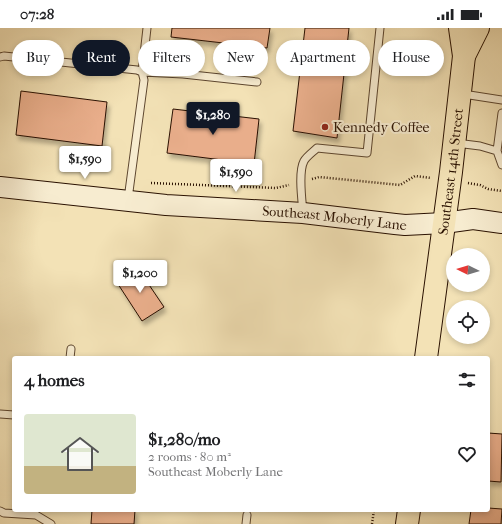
<!DOCTYPE html>
<html lang="en">
<head>
<meta charset="utf-8">
<style>
  :root { --surface:#fff; --page:#f6f6f6; --text:#202124; --muted:#757577; --accent:#111827 }
  body { margin:0; font-family:"IM FELL French Canon",serif; background:var(--page); color:var(--text); height:100vh; display:flex; flex-direction:column; font-size:15px; white-space:nowrap }
  * { box-sizing:border-box; margin:0 }
  p { font-size:13px; color:var(--muted) }
  .icon { flex:none; width:22px; height:22px; fill:none; stroke:currentColor; stroke-width:2; stroke-linecap:round; stroke-linejoin:round }
  .map { position:relative; flex:1; overflow:hidden }
  .drawer { position:absolute; left:12px; top:328px; width:478px; height:156px; display:flex; flex-direction:column; background:var(--surface); border-radius:4px; box-shadow:0 2px 6px #0003 }
  .drawer>* { flex:none }
  .banner { position:absolute; left:12px; top:12px; width:478px; height:36px; display:flex; gap:8px }
  .needle { width:26px; rotate:275deg }
  .buttons { position:absolute; left:446px; top:220px; display:grid; gap:8px }
  .buttons a { display:grid; place-items:center; width:44px; height:44px; border-radius:50%; background:var(--surface); box-shadow:0 2px 6px #0003; font-size:20px }
  .price { position:absolute; translate:-50% -34px; padding:0 9px; border-radius:4px; background:#fff; color:#222; font-size:13px; line-height:26px; filter:drop-shadow(0 1px 2px #0008) }
  .price::after { content:''; position:absolute; left:50%; top:24px; width:12px; height:9px; margin-left:-6px; background:inherit; clip-path:polygon(0 0,100% 0,50% 100%) }
  .price.current { background:var(--accent); color:#fff }
  ul { padding:0; list-style:none }
  li { display:flex; align-items:center; gap:12px; height:100px; padding:0 12px }
  li span { display:grid; place-items:center; flex:none; width:112px; height:80px; border-radius:4px; color:#555 }
  li>.icon { margin-inline-start:auto }
  span .icon { width:48px; height:48px; fill:#fffc; stroke-width:1 }
  li b { font-size:17px }
  h2 { display:flex; justify-content:space-between; align-items:center; height:48px; padding:0 12px; font-size:17px }
  .chip { padding:0 14px; border-radius:18px; background:var(--surface); box-shadow:0 2px 6px #0003; font-size:14px; line-height:36px }
  .chip.current { background:var(--accent); color:#fff }
  .status { display:flex; justify-content:space-between; align-items:center; height:28px; padding:0 20px; background:var(--surface); direction:ltr }
  .status svg { height:11px; fill:currentColor }
  .map>svg:first-child { display:block }
  .building { fill:#e9ae8b; stroke:#2a1101; filter:url(#shadow) }
  .lines { fill:none; stroke-linecap:round; stroke-linejoin:round }
  .lane-casing { stroke:#5c452e; stroke-width:9 }
  .secondary-casing { stroke:#2a1101; stroke-width:22 }
  .primary-casing { stroke:#2a1101; stroke-width:24 }
  .path { stroke:#2a1101; stroke-width:2.5; stroke-dasharray:1 2; stroke-linecap:butt }
  .lane { stroke:#f7ecd0; stroke-width:7 }
  .secondary { stroke:#f7ecd0; stroke-width:20 }
  .primary { stroke:#f3e2b6; stroke-width:22 }
  .poi-dot { fill:#8f2418; stroke:#f7ecd0; stroke-width:1.5 }
  .labels { text-anchor:middle; stroke-width:4; stroke-linejoin:round; paint-order:stroke }
  .poi-label { font-size:14px; fill:#2a1101; stroke:#f7ecd0; text-anchor:start }
  .street-label { font-size:14px; fill:#2a1101; stroke:#f7ecd0 }
</style>
</head>
<body>
<div class="status"><b>07:28</b><svg viewBox="0 0 49 12"><path d="M0 12V9h3v3zM5 12V6h3v6zM10 12V3h3v9zM15 12V0h3v12zM26 1h20v11H26zM47 4h2v5h-2z"/></svg></div>
<div class="map">
<svg width="502" height="496" viewBox="0 0 502 496">
  <defs>
    <filter id="shadow"><feDropShadow dx="2.5" dy="4.5" stdDeviation="2" flood-color="#0004"/></filter>
  </defs>
  <rect width="100%" height="100%" fill="#f3e2b6"/>
  <filter id="stains"><feTurbulence type="fractalNoise" baseFrequency=".005" numOctaves="4"/><feColorMatrix values="0 0 0 0 .2 0 0 0 0 .09 0 0 0 0 .02 0 0 0 .5 -.17"/></filter>
  <radialGradient id="worn" r=".72"><stop offset=".6" stop-color="#630" stop-opacity="0"/><stop offset="1" stop-color="#630" stop-opacity=".3"/></radialGradient>
  <path class="building" d="M172,0h98l-3,20 -96,-11z
    M305,0h44l-12,110 -44,-7z
    M21,63l86,11 -5,44 -86,-11z
    M173,81l86,10 -5,45 -87,-11z
    M137,239l27,40 -22,14 -26,-40z
    M488,405l14,1 -1,48 -13,-1z
    M488,480l14,1 -1,15h-32l2,-14h17z
    M92,482h43l-1,14h-43z"/>
  <g class="lines">
    <defs>
      <path id="lane" d="M147,0l-5,44 41,2 74,8
        M0,29l4,-1 133,14 5,2 2,8 -16,119
        M463,66l39,6
        M502,85l-5,38 5,14
        M456,115l24,3 17,5
        M303,184c-1,-12 -5,-40 1,-51 3,-5 9,-9 13,-13l50,5 13,-125
        M70,330l1,-9
        M0,386l14,1
        M0,483l4,2 32,2 15,9
        M246,496l1,-9"/>
      <g id="secondary">
        <path id="s1" d="M0,159l166,18 137,8 92,11 10,1 39,-2 29,-4 29,4"/>
      </g>
      <g id="primary">
        <path d="M464,28l14,-28"/>
        <path id="s2" d="M426,330l25,-186 13,-116 -4,-28"/>
        <path d="M407,496l2,-14"/>
      </g>
    </defs>
    <use href="#lane" class="lane-casing"/>
    <use href="#secondary" class="secondary-casing"/>
    <use href="#primary" class="primary-casing"/>
    <path class="path" d="M312,151l7,-2 81,8 15,-9 16,2
      M151,155l125,5 13,-3
      M468,155l12,2 8,4 14,2
      M372,496l2,-14"/>
    <use href="#lane" class="lane"/>
    <use href="#secondary" class="secondary"/>
    <use href="#primary" class="primary"/>
  </g>
  <circle class="poi-dot" cx="325" cy="99" r="4"/>
  <g class="labels">
    <g class="poi-label">
      <text x="333" y="104">Kennedy Coffee</text>
    </g>
    <g class="street-label">
      <text dy="5" stroke="none"><textPath href="#s2" startOffset="188">Southeast 14th Street</textPath></text>
      <text dy="5" stroke="none"><textPath href="#s1" startOffset="336">Southeast Moberly Lane</textPath></text>
    </g>
  </g>
  <rect width="100%" height="100%" filter="url(#stains)"/>
  <rect width="100%" height="100%" fill="url(#worn)"/>
</svg>
<div class="buttons">
<a><svg class="needle" viewBox="-14 -14 28 28"><path d="M0-13l5 13h-10z" fill="#e53935"/><path d="M0 13l5-13h-10z" fill="#757577"/></svg></a>
<a><svg class="icon" aria-label="locate" viewBox="0 0 24 24"><circle cx="12" cy="12" r="6"/><path d="M12 2v4M12 18v4M2 12h4M18 12h4"/></svg></a>
</div>
<b class="price current" style="left:213px;top:108px">$1,280</b>
<b class="price" style="left:85px;top:152px">$1,590</b>
<b class="price" style="left:236px;top:165px">$1,590</b>
<b class="price" style="left:140px;top:266px">$1,200</b>
<div class="banner">
<a class="chip">Buy</a>
<a class="chip current">Rent</a>
<a class="chip">Filters</a>
<a class="chip">New</a>
<a class="chip">Apartment</a>
<a class="chip">House</a>
</div>
<section class="drawer">
<h2>4 homes<svg class="icon" aria-label="filters" viewBox="0 0 24 24"><path d="M4 7h16M4 17h16"/><circle cx="9" cy="7" r="2"/><circle cx="15" cy="17" r="2"/></svg></h2>
<ul>
<li><span style="background:linear-gradient(#dfe7d0 65%,#c2b280 0)"><svg class="icon" aria-label="home" viewBox="0 0 24 24"><path d="M3 11l9-7 9 7M6 9v11h12V9"/></svg></span><div><b>$1,280/mo</b><p>2 rooms · 80 m²</p><p>Southeast Moberly Lane</p></div><svg class="icon" aria-label="heart" viewBox="0 0 24 24"><path d="M12 20l-8-8c-3-5 5-10 8-4 3-6 11-1 8 4z"/></svg></li>
</ul>
</section>
</div>
</body>
</html>
